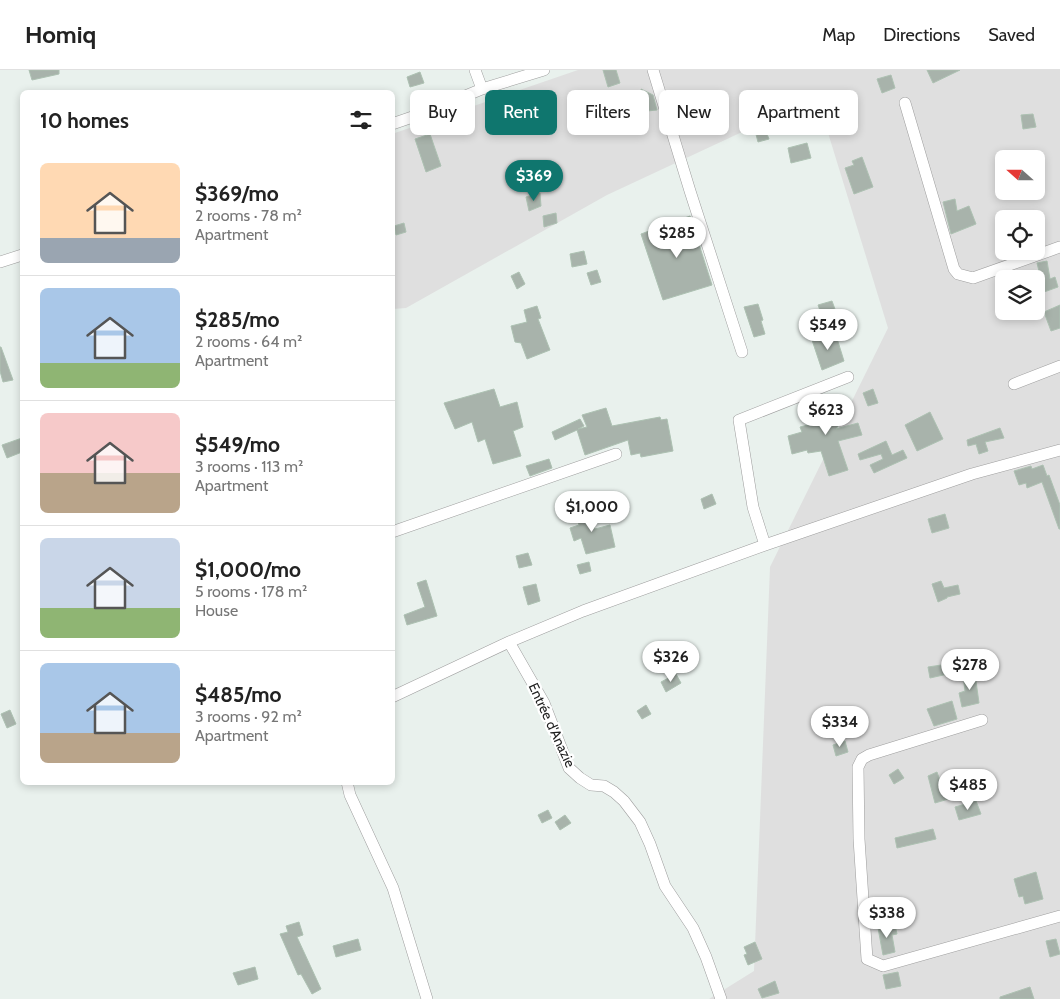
<!DOCTYPE html>
<html lang="en">
<head>
<meta charset="utf-8">
<style>
  :root { --surface:#fff; --page:#f6f6f6; --text:#222; --muted:#767676; --line:#e0e0e0; --accent:#0f766e }
  body { margin:0; font-family:Cabin,sans-serif; background:var(--page); color:var(--text); height:100vh; display:flex; flex-direction:column; font-size:19px; white-space:nowrap }
  * { box-sizing:border-box; margin:0 }
  p { font-size:16px; color:var(--muted) }
  .icon { flex:none; width:28px; height:28px; fill:none; stroke:currentColor; stroke-width:2; stroke-linecap:round; stroke-linejoin:round }
  .map { position:relative; flex:1; overflow:hidden }
  .details { position:absolute; left:20px; top:20px; width:375px; height:695px; display:flex; flex-direction:column; background:var(--surface); border-radius:8px; box-shadow:0 2px 8px #0003 }
  .details>* { flex:none }
  .guide { position:absolute; left:410px; top:20px; width:475px; height:45px; display:flex; gap:10px }
  .needle { width:32px; rotate:291deg }
  .controls { position:absolute; left:995px; top:80px; display:grid; gap:10px }
  .controls a { display:grid; place-items:center; width:50px; height:50px; border-radius:8px; background:var(--surface); box-shadow:0 2px 8px #0003; font-size:25px }
  .price { position:absolute; translate:-50% -42px; padding:0 11px; border-radius:18px; background:#fff; color:#222; font-size:16px; line-height:32px; filter:drop-shadow(0 1px 2px #0008) }
  .price::after { content:''; position:absolute; left:50%; top:30px; width:15px; height:11px; margin-left:-8px; background:inherit; clip-path:polygon(0 0,100% 0,50% 100%) }
  .price.on { background:var(--accent); color:#fff }
  ul { padding:0; list-style:none }
  li { display:flex; align-items:center; gap:15px; height:125px; padding:0 20px }
  li+li { border-top:1px solid var(--line) }
  li span { display:grid; place-items:center; flex:none; width:140px; height:100px; border-radius:8px; color:#555 }
  li>.icon { margin-inline-start:auto }
  span .icon { width:60px; height:60px; fill:#fffc; stroke-width:1 }
  li b { font-size:21px }
  h2 { display:flex; justify-content:space-between; align-items:center; height:60px; padding:0 20px; font-size:21px }
  .chip { padding:0 18px; border-radius:8px; background:var(--surface); box-shadow:0 2px 8px #0003; font-size:18px; line-height:45px }
  .chip.on { background:var(--accent); color:#fff }
  header { display:flex; align-items:center; gap:30px; box-sizing:border-box; height:70px; padding:0 25px; background:var(--surface); border-bottom:1px solid var(--line) }
  header strong { font-size:24px }
  nav { display:flex; gap:28px; margin-inline-start:auto; font-size:18px }
  .map>svg:first-child { display:block }
  .residential { fill:#dfdfdf; fill-rule:evenodd }
  .building { fill:#a8b3ab; stroke:#adc1b2 }
  .lines { fill:none; stroke-linecap:round; stroke-linejoin:round }
  .street-casing { stroke:#9e9e9e; stroke-width:12 }
  .street { stroke:#fff; stroke-width:11 }
  .labels { text-anchor:middle; stroke-width:4.5; stroke-linejoin:round; paint-order:stroke }
  .street-label { font-size:14px; fill:#212121; stroke:#fff }
</style>
</head>
<body>
<header>
<strong>Homiq</strong>
<nav><a>Map</a><a>Directions</a><a>Saved</a></nav>
</header>
<div class="map">
<svg width="1060" height="929" viewBox="0 0 1060 929">
  <rect width="100%" height="100%" fill="#e9f1ed"/>
  <path class="residential" d="M578,0h482v929h-351l45,-28 16,-404 118,-239 -71,-231 -210,98 -201,113 -13,1 -1,-175zM1004,89h32v32h-32zM1004,149h32v32h-32zM1004,209h32v32h-32z"/>
  <path class="building" d="M29,0h30v4l-27,6z
    M603,0h13l4,13 -12,4z
    M927,0h33l-27,13z
    M420,2l4,11 -14,4 -3,-10z
    M891,5l4,13 -13,5 -5,-14z
    M641,19l12,6 4,15 -10,1z
    M701,32l3,15 -26,6 -4,-18z
    M756,36l13,33 -11,3 -5,-19 -2,1 -6,-14z
    M1033,44l3,13 -13,2 -2,-14z
    M430,64l11,32 -15,6 -11,-33z
    M807,73l4,15 -20,5 -3,-15z
    M862,87l11,30 -19,7 -9,-26 9,-3 -2,-4z
    M540,123l1,13 -12,5 -3,-14z
    M955,129l2,12 12,-5 7,18 -25,10 -8,-32z
    M556,143l1,10 -13,4 -1,-11z
    M690,146l22,69 -49,15 -22,-66z
    M404,153l2,9 -10,3 -2,-9z
    M584,181l3,13 -15,3 -2,-13z
    M1047,191l3,18 5,-2 3,10 -14,5 -7,-29z
    M597,200l4,12 -10,3 -4,-12z
    M519,202l6,12 -8,5 -6,-13z
    M832,231l7,19 -14,4 -7,-19z
    M758,234l5,16 -2,1 4,13 -11,3 -10,-30z
    M1060,235v23l-9,3 -7,-19z
    M537,236l4,12 -3,1 12,31 -23,9 -6,-16 -6,-1 -4,-16 16,-4 -3,-12z
    M835,262l9,29 -22,9 -10,-30z
    M0,277h1l12,33 -10,2 -3,-11z
    M494,319l6,18 17,-5 6,25 -10,4 8,25 -28,8 -8,-25 -7,3 -6,-20 -17,7 -11,-26z
    M873,319l5,14 -10,3 -5,-13z
    M819,327l6,15 14,-6 2,-4 3,-1 6,3v4l-14,21 22,-6 4,12 -24,6 10,29 -19,6 -8,-25 -13,2 -1,-3 -15,4 -4,-18 14,-4 -2,-5 20,-5 -9,-22z
    M606,338l6,18 48,-9 1,3 6,-1 6,32 -32,6 -1,-4 -9,2 -3,-15 -43,15 -8,-25 -22,10 -3,-8 28,-13 4,7 -6,3 9,-2 -5,-12z
    M930,342l13,27 -26,12 -12,-26z
    M1000,358l4,10 -19,4 3,9 -9,3 -3,-10 -8,2 -1,-6z
    M22,368v14l-15,6 -5,-13z
    M886,371l6,14 11,-5 4,8 -33,15 -4,-8 13,-6 -2,-5 -21,6 -2,-6z
    M549,389l3,9 -22,8 -4,-10z
    M1043,395l4,11 2,-1 11,30v24h-1l-17,-47 -15,6 -1,-5 -7,2 -5,-14 17,-5 1,3z
    M712,424l4,10 -12,5 -3,-10z
    M587,436l8,23 15,-4 5,22 -29,7 -5,-16 -7,3 -4,-13 9,-3 -4,-15z
    M945,444l4,14 -17,5 -4,-14z
    M528,483l4,12 -13,3 -3,-12z
    M589,492l2,9 -11,3 -3,-9z
    M426,510l11,36 -30,9 -3,-10 21,-8 -8,-24z
    M941,511l3,7 14,-3 2,9 -13,3v1l-9,4 -6,-18z
    M536,514l4,17 -12,4 -5,-18z
    M965,584v1h3l2,14 -40,9 -2,-11 20,-3 -2,-6z
    M676,604l5,9 -15,9 -5,-10z
    M975,604l4,29 -17,4 -3,-14 6,-2 -2,-16z
    M952,631l5,18 -23,7 -7,-17z
    M646,635l5,9 -9,5 -5,-8z
    M10,640l6,14 -9,4 -6,-14z
    M845,671l3,11 -12,4 -3,-11z
    M898,699l6,9 -10,6 -5,-9z
    M937,702l6,17 8,-3 4,11 -20,6 -7,-27z
    M976,731l5,13 -22,6 -4,-13z
    M548,740l4,8 -10,5 -4,-8z
    M565,745l6,8 -11,7 -5,-8z
    M933,759l3,10 -39,9 -2,-10z
    M1036,802l7,27 -18,5 -2,-8 -4,1 -5,-18z
    M299,852l4,13 -6,2 24,52 -9,5 -11,-20 -3,1 -18,-41 8,-2 -2,-6z
    M895,855l2,9 -5,1 3,17 -12,3 -5,-27z
    M358,869l3,11 -25,7 -3,-11z
    M1056,869l4,15 -10,3 -4,-16z
    M755,872l7,17 -14,6 -4,-10 3,-1 -3,-7z
    M255,897l3,12 -20,6 -5,-12z
    M898,902l3,14 -15,3 -3,-14z
    M775,911l4,12 -17,5 -4,-9z
    M1030,917l4,12h-34v-2z"/>
  <g class="lines">
    <defs>
      <path id="street" d="M475,0l7,19
        M653,0l37,121 52,161
        M905,33l49,166 4,5 15,4 87,-31
        M392,54l32,-11 58,-24 62,-19
        M0,192l22,-7
        M1014,314l46,-18
        M392,462l224,-78
        M765,475l-12,-38 -14,-87 109,-43
        M509,572l35,61 25,65 11,10 11,7 13,1 10,6 10,9 16,21 10,22 15,42 28,42 13,29 15,42
        M392,627l117,-55 74,-31 182,-66 207,-71 88,-24
        M982,650l-113,35 -7,4 -4,8 1,72 8,120 16,7 177,-50
        M347,712l3,13 43,93 34,111"/>
    </defs>
    <use href="#street" class="street-casing"/>
    <use href="#street" class="street"/>
  </g>
  <g class="labels">
    <g class="street-label">
      <text transform="translate(552 655) rotate(65)" y="5">Entrée d'Anazie</text>
    </g>
  </g>
</svg>
<div class="controls">
<a><svg class="needle" viewBox="-14 -14 28 28"><path d="M0-13l5 13h-10z" fill="#e53935"/><path d="M0 13l5-13h-10z" fill="#767676"/></svg></a>
<a><svg class="icon" aria-label="locate" viewBox="0 0 24 24"><circle cx="12" cy="12" r="6"/><path d="M12 2v4M12 18v4M2 12h4M18 12h4"/></svg></a>
<a><svg class="icon" aria-label="layers" viewBox="0 0 24 24"><path d="M12 4l9 5-9 5-9-5zM3 14l9 5 9-5"/></svg></a>
</div>
<b class="price on" style="left:534px;top:132px">$369</b>
<b class="price" style="left:677px;top:189px">$285</b>
<b class="price" style="left:828px;top:281px">$549</b>
<b class="price" style="left:826px;top:366px">$623</b>
<b class="price" style="left:592px;top:463px">$1,000</b>
<b class="price" style="left:671px;top:613px">$326</b>
<b class="price" style="left:970px;top:621px">$278</b>
<b class="price" style="left:840px;top:678px">$334</b>
<b class="price" style="left:968px;top:741px">$485</b>
<b class="price" style="left:887px;top:869px">$338</b>
<div class="guide">
<a class="chip">Buy</a>
<a class="chip on">Rent</a>
<a class="chip">Filters</a>
<a class="chip">New</a>
<a class="chip">Apartment</a>
</div>
<section class="details">
<h2>10 homes<svg class="icon" aria-label="filters" viewBox="0 0 24 24"><path d="M4 7h16M4 17h16"/><circle cx="9" cy="7" r="2"/><circle cx="15" cy="17" r="2"/></svg></h2>
<ul>
<li><span style="background:linear-gradient(#ffd9b3 75%,#9aa5b1 0)"><svg class="icon" aria-label="home" viewBox="0 0 24 24"><path d="M3 11l9-7 9 7M6 9v11h12V9"/></svg></span><div><b>$369/mo</b><p>2 rooms · 78 m²</p><p>Apartment</p></div></li>
<li><span style="background:linear-gradient(#a9c7e8 75%,#8fb573 0)"><svg class="icon" aria-label="home" viewBox="0 0 24 24"><path d="M3 11l9-7 9 7M6 9v11h12V9"/></svg></span><div><b>$285/mo</b><p>2 rooms · 64 m²</p><p>Apartment</p></div></li>
<li><span style="background:linear-gradient(#f6c9c9 60%,#b9a48a 0)"><svg class="icon" aria-label="home" viewBox="0 0 24 24"><path d="M3 11l9-7 9 7M6 9v11h12V9"/></svg></span><div><b>$549/mo</b><p>3 rooms · 113 m²</p><p>Apartment</p></div></li>
<li><span style="background:linear-gradient(#c9d6e8 70%,#8fb573 0)"><svg class="icon" aria-label="home" viewBox="0 0 24 24"><path d="M3 11l9-7 9 7M6 9v11h12V9"/></svg></span><div><b>$1,000/mo</b><p>5 rooms · 178 m²</p><p>House</p></div></li>
<li><span style="background:linear-gradient(#a9c7e8 70%,#b9a48a 0)"><svg class="icon" aria-label="home" viewBox="0 0 24 24"><path d="M3 11l9-7 9 7M6 9v11h12V9"/></svg></span><div><b>$485/mo</b><p>3 rooms · 92 m²</p><p>Apartment</p></div></li>
</ul>
</section>
</div>
</body>
</html>
